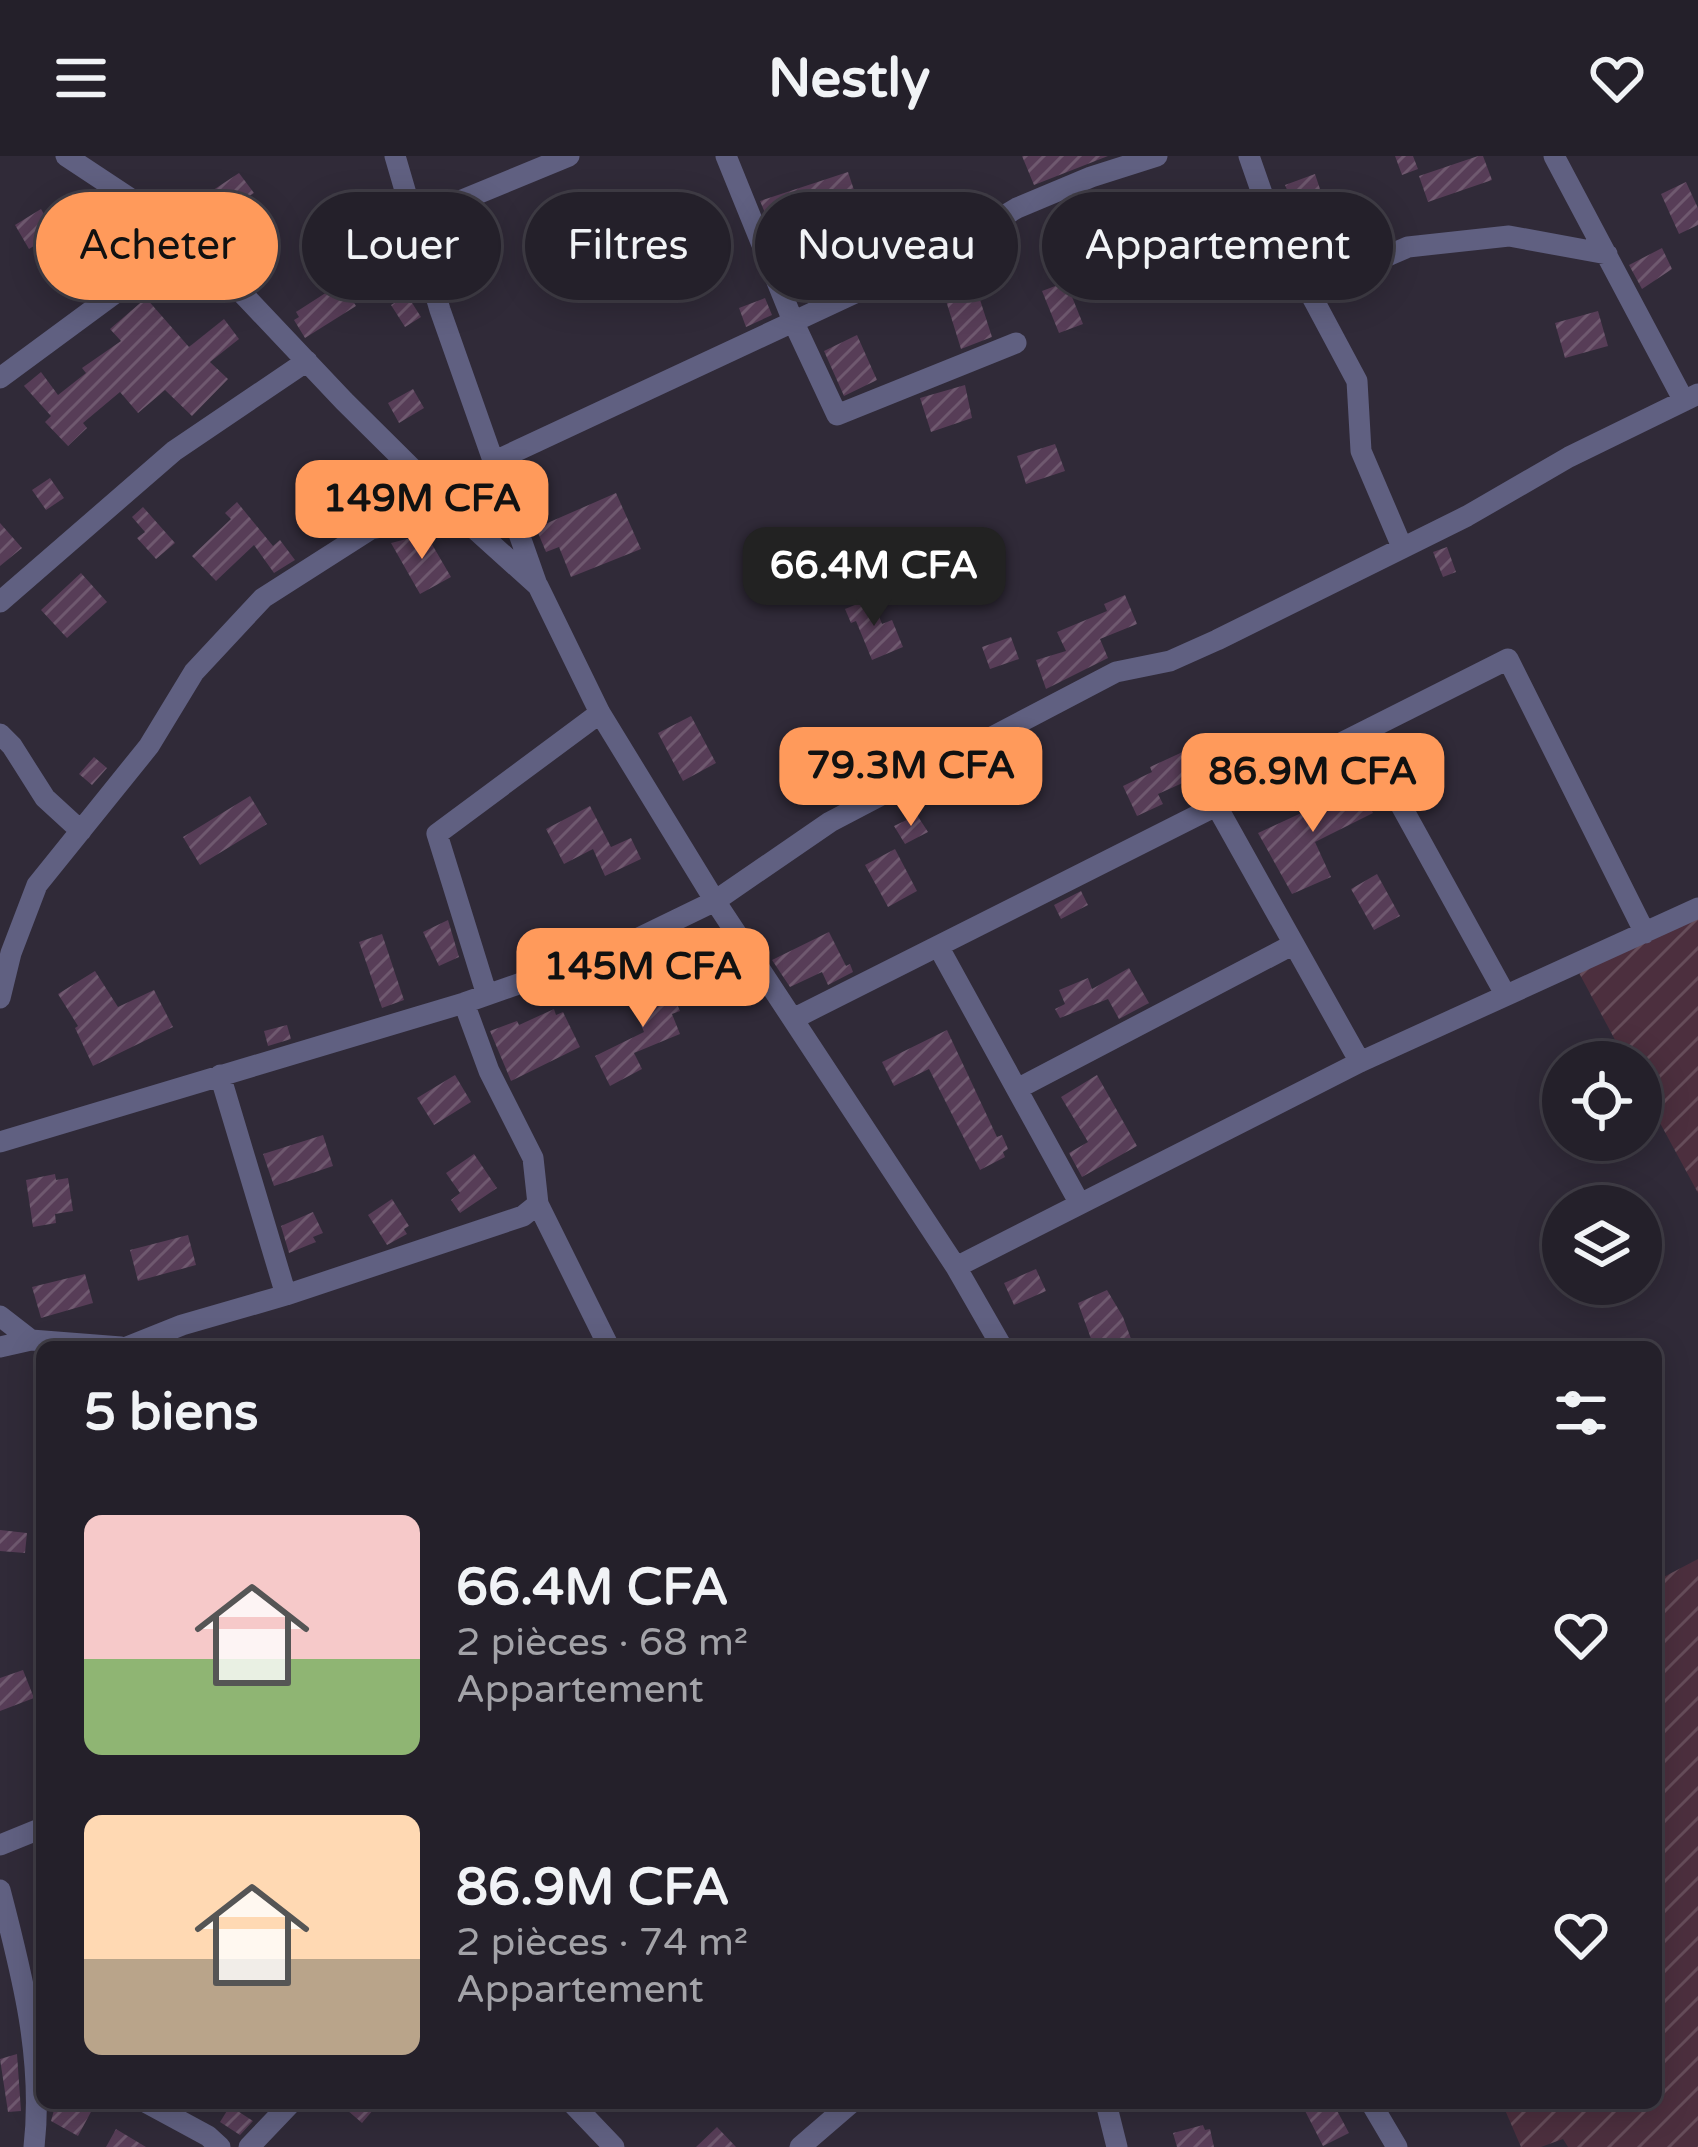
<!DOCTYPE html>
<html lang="fr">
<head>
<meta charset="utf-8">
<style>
  :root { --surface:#24202a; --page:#302d36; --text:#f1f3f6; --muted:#a3a3a8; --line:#413e47; --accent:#ff9a5b }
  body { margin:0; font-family:"Varela Round",sans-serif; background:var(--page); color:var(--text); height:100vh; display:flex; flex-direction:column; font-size:45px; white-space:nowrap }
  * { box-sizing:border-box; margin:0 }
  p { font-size:39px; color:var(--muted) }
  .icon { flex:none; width:66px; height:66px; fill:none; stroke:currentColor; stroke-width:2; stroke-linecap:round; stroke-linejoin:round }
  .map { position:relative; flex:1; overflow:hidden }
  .details { position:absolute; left:36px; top:1185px; width:1626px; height:768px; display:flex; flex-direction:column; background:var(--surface); border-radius:18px; box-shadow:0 6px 30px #0003,0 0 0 3px var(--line) }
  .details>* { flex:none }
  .guide { position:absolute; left:36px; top:36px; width:1626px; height:108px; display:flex; gap:24px }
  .tools { position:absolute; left:1542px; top:885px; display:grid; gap:24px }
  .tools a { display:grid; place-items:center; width:120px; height:120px; border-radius:50%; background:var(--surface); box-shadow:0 6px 30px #0003,0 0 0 3px var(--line); font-size:60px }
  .price { position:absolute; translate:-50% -102px; padding:0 27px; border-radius:24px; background:var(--accent); color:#111; font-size:39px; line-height:78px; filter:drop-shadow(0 3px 6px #0008) }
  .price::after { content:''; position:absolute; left:50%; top:72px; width:36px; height:27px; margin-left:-18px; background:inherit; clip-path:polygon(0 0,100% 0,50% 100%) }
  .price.selected { background:#222; color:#fff }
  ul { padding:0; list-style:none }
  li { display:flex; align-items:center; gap:36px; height:300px; padding:0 48px }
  li span { display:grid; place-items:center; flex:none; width:336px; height:240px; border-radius:18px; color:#555 }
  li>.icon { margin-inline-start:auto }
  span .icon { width:144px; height:144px; fill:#fffc; stroke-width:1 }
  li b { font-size:51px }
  h2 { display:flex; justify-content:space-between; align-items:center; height:144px; padding:0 48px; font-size:51px }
  .chip { padding:0 42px; border-radius:54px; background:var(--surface); box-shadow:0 6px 30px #0003,0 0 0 3px var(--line); font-size:42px; line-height:108px }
  .chip.selected { background:var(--accent); color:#111 }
  header { display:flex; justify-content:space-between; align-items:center; height:156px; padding:0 48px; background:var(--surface); font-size:54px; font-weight:800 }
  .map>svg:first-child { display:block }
  .garden { fill:url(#garden-furrows) }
  .building { fill:url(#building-hatch) }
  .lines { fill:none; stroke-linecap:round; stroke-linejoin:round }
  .minor { stroke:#606081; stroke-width:21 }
</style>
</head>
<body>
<header><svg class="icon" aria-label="menu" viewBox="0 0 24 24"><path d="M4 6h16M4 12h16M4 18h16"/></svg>Nestly<svg class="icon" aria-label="heart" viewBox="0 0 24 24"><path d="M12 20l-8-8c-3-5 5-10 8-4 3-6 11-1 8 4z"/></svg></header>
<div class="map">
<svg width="1698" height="1991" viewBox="0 0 1698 1991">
  <defs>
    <pattern id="garden-furrows" width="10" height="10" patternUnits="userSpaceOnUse" patternTransform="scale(3)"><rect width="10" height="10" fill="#4c2f3e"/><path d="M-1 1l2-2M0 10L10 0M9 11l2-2" fill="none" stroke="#664d5a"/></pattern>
    <pattern id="building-hatch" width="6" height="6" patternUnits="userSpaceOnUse" patternTransform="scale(3)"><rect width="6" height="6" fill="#573d57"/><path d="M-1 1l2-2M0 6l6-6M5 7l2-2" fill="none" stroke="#6f596f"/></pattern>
  </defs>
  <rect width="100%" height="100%" fill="#302a38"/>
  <path class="garden" d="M1698,761v276l-57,-105v-26h-14l-48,-89z
    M1698,1403v588h-130l-5,-8 -22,8h-20l-19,-44h154v-522z"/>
  <path class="building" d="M1022,0h86l-74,29z
    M1395,0h18l5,13 -16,6z
    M1478,0h5l9,24 -64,22 -9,-26z
    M848,16l8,24 6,-2 5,19 15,-6 19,48 -34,16 -21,-54 -70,22 -16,-38z
    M239,17l15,20 -50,33 -15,-20z
    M1315,18l5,15 -29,10 -6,-14z
    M1686,26l12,26v17l-19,9 -18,-40z
    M41,53l14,24 -26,16 -14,-24z
    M138,76l14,15 -33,25 -11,-13z
    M1662,92l10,21 -30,20 -13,-24z
    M974,125l18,56 -31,12 -18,-58z
    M1066,126l17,42 -24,9 -17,-42z
    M341,127l15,23 -51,32 -11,-18 5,-3 -3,-5z
    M407,139l14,22 -16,10 -14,-22z
    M146,142l43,49 35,-28 15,20 -29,23 18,17 -36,37 -27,-26 -27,23 -18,-21 -37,31 4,5 -19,18 -23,-24 6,-6 -27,-30 17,-14 17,23 28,-22 -4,-5 39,-27 -11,-12z
    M765,142l7,17 -26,12 -7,-19z
    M1598,155l10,35 -43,12 -10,-35z
    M857,179l20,45 -33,16 -20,-45z
    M965,229l7,33 -41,14 -11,-34z
    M413,233l11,19 -25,15 -11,-20z
    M1055,288l10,27 -39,13 -9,-28z
    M50,322l14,20 -18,12 -14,-20z
    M616,337l25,56 -70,28 -12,-30 -13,5 -10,-24z
    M237,346l36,44 7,-6 15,20 -21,13 -20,-28 -38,36 -24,-25 39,-37 -6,-6z
    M143,351l32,36 -19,16 -19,-21 8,-6 -13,-15z
    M0,367l22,25 -22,18z
    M426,378l25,43 -31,17 -29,-51z
    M1447,391l9,25 -13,5 -10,-25z
    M81,417l26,29 -40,36 -26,-28z
    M1125,439l12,29 -37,15 8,19 -62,31 -10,-29 30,-9 -9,-19 50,-21 -3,-7z
    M872,442l10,26 10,-4 11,27 -31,13 -16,-39 -5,2 -6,-14z
    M1011,481l8,22 -29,10 -8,-22z
    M691,560l25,47 -33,18 -25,-48z
    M1213,582l12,26 -67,30 5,10 -26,12 -14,-30 29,-14 -2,-5z
    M94,601l13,11 -15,17 -13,-11z
    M1356,623l17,34 -58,29 16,35 -39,17 -34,-61 54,-25 -3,-5z
    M250,640l17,28 -67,41 -17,-28z
    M590,650l21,41 20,-9 10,21 -36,17 -12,-27 -29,15 -18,-35z
    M917,659l11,17 -23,12 -11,-18z
    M895,693l22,42 -29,16 -23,-42z
    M1377,718l23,42 -26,14 -23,-41z
    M1081,735l7,14 -27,14 -7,-14z
    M448,764l11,37 -20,9 -16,-34z
    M829,776l17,34 4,-2 3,8 -25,13 -6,-13 -32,15 -18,-27z
    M382,778l22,66 -22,8 -23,-66z
    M1129,812l20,35 -30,16 -11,-20 -48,19 -5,-9 10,-5 -6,-14 29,-12 4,11z
    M95,815l23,36 36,-17 19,37 -80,39 -18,-38 3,-2 -20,-32z
    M666,821l14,34 -8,3 8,20 -46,19 8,16 -32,17 -15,-30 49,-24 -16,-40z
    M554,853l2,6 7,-3 17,35 -69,34 -21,-50 27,-10 2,4z
    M287,869l4,14 -23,7 -4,-15z
    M947,874l50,107 5,-2 6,14 -5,3 2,5 -25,13 -51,-101 -35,17 -12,-24z
    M455,919l16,27 -37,23 -17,-27z
    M1097,919l40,71 -55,31 -13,-24 19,-11 -27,-45z
    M323,979l10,31 -59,20 -11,-32z
    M474,998l23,34 -37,25 -9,-13 9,-7 -14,-20z
    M55,1018l1,6 12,-2 5,33 -18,3 1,9 -23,4 -7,-47z
    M392,1043l17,27 -5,3 3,5 -20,11 -19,-30z
    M313,1056l10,21 -10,4 3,5 -27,11 -8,-27z
    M188,1079l8,30 -58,16 -8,-31z
    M1036,1113l10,22 -32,14 -10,-22z
    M85,1118l8,29 -52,15 -9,-31z
    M1107,1134l16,27 11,30h-40l-16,-44z
    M0,1374l27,3 -2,20 -25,-2z
    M23,1514l11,28 -34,13v-33z
    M17,1898l4,57 -13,1 -8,-53z
    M56,1947h23l13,7 -14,26 -27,-15z
    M339,1947h40l-17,20z
    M1301,1947h32l16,30 -26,13z
    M230,1950l23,15 -13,14 -20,-13z
    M1203,1969l2,5 5,-1 4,18h-37l-4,-14z
    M717,1971l19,20h-40z
    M116,1973l30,18h-40z"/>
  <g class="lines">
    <path class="minor" d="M66,0l124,82 154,163 113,112 81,73 62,127 115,188 241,366 46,80
      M395,0l45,154 96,272
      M726,0l67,165 44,94 179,-72
      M1249,0l23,66 85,159 4,70 41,96
      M1554,0l130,245
      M416,63l153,-63
      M1303,123l40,-4 65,-28 101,-11 98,18
      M0,222l190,-140
      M495,305l450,-210 72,-43 74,-31 66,-21
      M0,446l174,-151 133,-90
      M1361,577l144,261
      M0,578l12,12 33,52 36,33
      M1216,649l144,257
      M938,790l142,258
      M486,836l-49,-158 163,-121
      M0,842l11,-45 26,-68 112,-139 45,-74 69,-74 108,-69 86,-16 47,-26
      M793,863l715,-360 137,274
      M220,919l66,220 237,-79 15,-12 -5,-46 -44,-87 -25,-68
      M1017,933l277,-145
      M0,986l464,-139 146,-51 105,-51 115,-79 286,-150 54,-11 47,-21 250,-124 102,-59 129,-63
      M538,1048l71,143
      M956,1111l404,-205 338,-154
      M0,1160l31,24
      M0,1191l31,-7 90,7
      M127,1191l55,-22 104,-30
      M0,1689l42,-17
      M0,1734c22,84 44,169 34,257
      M147,1947l61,33 12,11
      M572,1947l42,44
      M1106,1947l11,44
      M1371,1947l26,44
      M249,1991l42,-44
      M800,1991l51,-44"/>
  </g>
</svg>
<div class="tools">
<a><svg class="icon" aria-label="locate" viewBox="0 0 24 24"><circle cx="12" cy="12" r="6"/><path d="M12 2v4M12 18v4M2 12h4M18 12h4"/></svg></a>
<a><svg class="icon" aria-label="layers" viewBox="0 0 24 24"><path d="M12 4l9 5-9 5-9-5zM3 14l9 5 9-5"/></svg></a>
</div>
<b class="price" style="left:422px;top:406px">149M CFA</b>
<b class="price selected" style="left:874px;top:473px">66.4M CFA</b>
<b class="price" style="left:911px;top:673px">79.3M CFA</b>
<b class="price" style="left:1313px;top:679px">86.9M CFA</b>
<b class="price" style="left:643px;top:874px">145M CFA</b>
<div class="guide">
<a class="chip selected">Acheter</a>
<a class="chip">Louer</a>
<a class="chip">Filtres</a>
<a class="chip">Nouveau</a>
<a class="chip">Appartement</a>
</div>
<section class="details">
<h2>5 biens<svg class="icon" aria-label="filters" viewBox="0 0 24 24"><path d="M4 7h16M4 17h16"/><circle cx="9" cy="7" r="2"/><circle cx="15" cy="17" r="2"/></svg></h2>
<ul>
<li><span style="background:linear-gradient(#f6c9c9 60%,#8fb573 0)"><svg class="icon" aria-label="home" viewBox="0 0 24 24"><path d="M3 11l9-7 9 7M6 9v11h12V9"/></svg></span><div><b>66.4M CFA</b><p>2 pièces · 68 m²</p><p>Appartement</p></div><svg class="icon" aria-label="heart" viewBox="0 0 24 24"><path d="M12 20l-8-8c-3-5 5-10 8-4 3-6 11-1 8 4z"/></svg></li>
<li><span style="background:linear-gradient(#ffd9b3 60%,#b9a48a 0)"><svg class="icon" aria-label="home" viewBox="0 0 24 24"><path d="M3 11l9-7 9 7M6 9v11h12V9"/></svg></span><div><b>86.9M CFA</b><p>2 pièces · 74 m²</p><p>Appartement</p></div><svg class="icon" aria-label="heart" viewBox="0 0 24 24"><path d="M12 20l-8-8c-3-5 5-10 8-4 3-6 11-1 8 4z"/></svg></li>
</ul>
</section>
</div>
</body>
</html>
